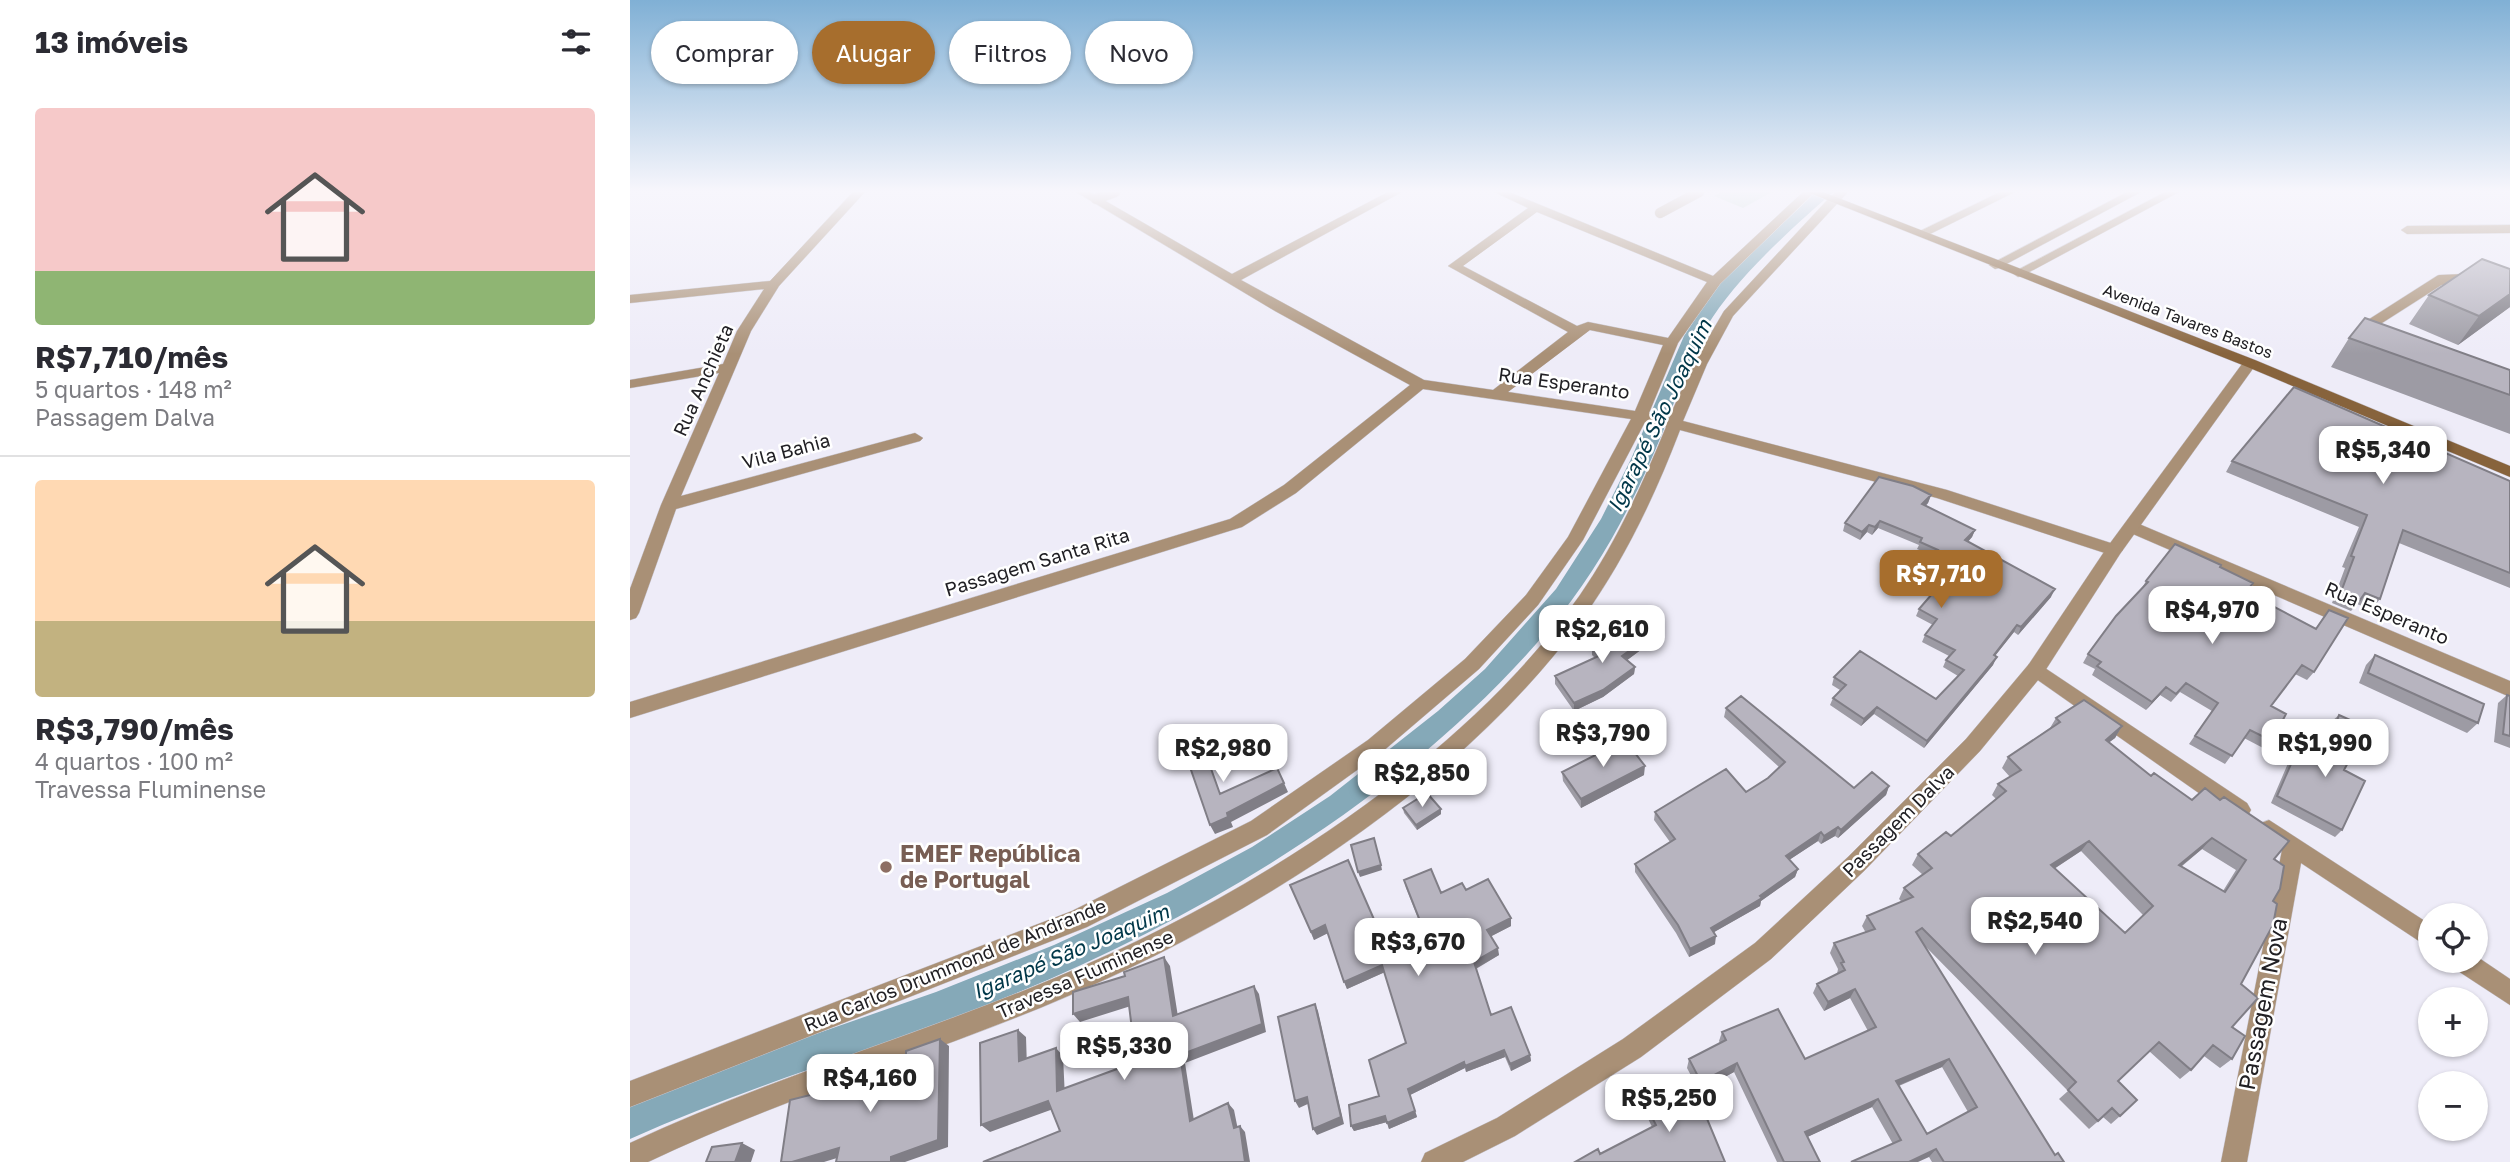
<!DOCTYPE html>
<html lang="pt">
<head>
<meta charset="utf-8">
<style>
  :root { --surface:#fff; --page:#f2f2f3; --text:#2b2b33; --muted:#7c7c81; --line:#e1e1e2; --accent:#a76e2d }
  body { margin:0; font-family:"Golos Text",sans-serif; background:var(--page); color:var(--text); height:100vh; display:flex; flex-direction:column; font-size:26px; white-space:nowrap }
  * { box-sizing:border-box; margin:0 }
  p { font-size:23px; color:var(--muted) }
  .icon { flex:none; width:38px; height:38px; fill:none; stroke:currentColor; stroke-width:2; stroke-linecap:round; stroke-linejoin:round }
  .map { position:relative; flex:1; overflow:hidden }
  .sheet { display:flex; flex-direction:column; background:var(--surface); width:630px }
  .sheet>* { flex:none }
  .banner { position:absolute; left:21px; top:21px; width:665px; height:63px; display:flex; gap:14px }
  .buttons { position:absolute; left:1788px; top:903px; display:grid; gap:14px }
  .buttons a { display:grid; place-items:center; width:70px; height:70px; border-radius:50%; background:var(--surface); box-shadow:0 2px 5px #0004; font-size:35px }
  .price { position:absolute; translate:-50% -60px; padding:0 16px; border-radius:14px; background:#fff; color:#222; font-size:23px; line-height:46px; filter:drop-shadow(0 2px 4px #0008) }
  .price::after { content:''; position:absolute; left:50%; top:42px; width:21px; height:16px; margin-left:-10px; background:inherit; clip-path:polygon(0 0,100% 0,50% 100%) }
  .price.current { background:var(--accent); color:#fff }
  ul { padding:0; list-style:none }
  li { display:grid; align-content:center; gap:14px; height:371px; padding:0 35px }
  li+li { border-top:2px solid var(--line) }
  li span { display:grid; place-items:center; height:217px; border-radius:7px; color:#555 }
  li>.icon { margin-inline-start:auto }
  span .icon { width:126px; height:126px; fill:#fffc; stroke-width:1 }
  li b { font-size:30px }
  h2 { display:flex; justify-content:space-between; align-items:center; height:84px; padding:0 35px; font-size:30px }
  .tag { padding:0 24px; border-radius:32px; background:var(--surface); box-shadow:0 2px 5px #0004; font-size:24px; line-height:63px }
  .tag.current { background:var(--accent); color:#fff }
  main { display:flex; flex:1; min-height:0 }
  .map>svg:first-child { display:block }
  .green { fill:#bcd7c8 }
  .water { fill:#85a9b8 }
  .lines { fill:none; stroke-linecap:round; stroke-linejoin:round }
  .service-casing { stroke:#c9c7d2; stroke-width:11 }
  .minor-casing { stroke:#c9c7d2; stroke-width:1 }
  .tertiary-casing { stroke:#c9c7d2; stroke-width:1 }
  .secondary-casing { stroke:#c9c7d2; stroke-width:1 }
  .service { stroke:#a99076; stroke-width:10 }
  .minor { fill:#a99076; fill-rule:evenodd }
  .tertiary { fill:#a99076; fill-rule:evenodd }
  .secondary { fill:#87633c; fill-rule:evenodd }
  .wall { fill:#9d9ba4; fill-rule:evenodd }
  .shaded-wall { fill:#807e86 }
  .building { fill:#b7b4bf; stroke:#807e86; stroke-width:2; fill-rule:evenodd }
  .education-dot { fill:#8d6e63; stroke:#fff; stroke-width:2.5 }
  .labels { text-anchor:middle; stroke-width:5; stroke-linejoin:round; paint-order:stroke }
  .far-street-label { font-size:16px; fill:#212024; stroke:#fff }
  .street-label { font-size:19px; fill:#212024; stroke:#fff }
  .water-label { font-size:21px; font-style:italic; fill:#003748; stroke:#fff }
  .near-education-label { font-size:23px; font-weight:bold; fill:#785e54; stroke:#fff; text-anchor:start }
  .near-street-label { font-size:23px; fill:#212024; stroke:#fff }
</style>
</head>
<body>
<main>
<section class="sheet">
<h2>13 imóveis<svg class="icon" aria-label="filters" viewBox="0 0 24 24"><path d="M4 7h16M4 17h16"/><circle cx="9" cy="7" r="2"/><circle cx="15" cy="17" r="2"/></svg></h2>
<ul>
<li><span style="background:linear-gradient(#f6c9c9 75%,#8fb573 0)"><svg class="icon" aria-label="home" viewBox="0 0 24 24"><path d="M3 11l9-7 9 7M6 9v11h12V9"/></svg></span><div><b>R$7,710/mês</b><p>5 quartos · 148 m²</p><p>Passagem Dalva</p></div></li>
<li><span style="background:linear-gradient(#ffd9b3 65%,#c2b280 0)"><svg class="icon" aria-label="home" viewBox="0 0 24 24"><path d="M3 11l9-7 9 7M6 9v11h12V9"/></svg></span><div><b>R$3,790/mês</b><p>4 quartos · 100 m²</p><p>Travessa Fluminense</p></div></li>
</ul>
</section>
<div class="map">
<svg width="1880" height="1162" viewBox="0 0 1880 1162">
  <rect width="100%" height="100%" fill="#eeecf8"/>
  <path class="green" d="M1091,192h51l-29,16 -29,-12z"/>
  <path class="water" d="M1186,192h17c-42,37 -97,86 -126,134 -19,32 -29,68 -43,103 -29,72 -65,141 -115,200 -143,170 -362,298 -567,378 -117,46 -237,80 -352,132v-33l134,-54 172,-60 118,-47 113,-52 85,-46 78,-51 108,-85 47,-42 71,-80 45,-70 30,-60 53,-123 33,-50z"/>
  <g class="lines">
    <defs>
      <path id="service" d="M466,199l19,-7
        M1030,213l39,-21
        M1741,334v-10l69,-44 26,-1"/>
      <path id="minor" d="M223,192h12l-86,94 -28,45 -70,165 234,-63 8,5 -3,3 -244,68 -37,104 -3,5 -6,2v-31l31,-84 58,-132 -89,15v-8l93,-16 14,-33 27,-42 -134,14v-8l140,-14z
        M446,192h14l142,82 156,-82h14l-161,88 183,100 69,10 75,-58 -120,-66 80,-58 -34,-16h15l204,84 90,-84h12l-95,92 -42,59 -29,70 20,5 24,-54 31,-53 106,-114 6,-5h12l-115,124 -26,48 -24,57 264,69 173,56 3,4 -9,6 -177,-58 -257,-68c-26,68 -57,133 -100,192 -126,172 -345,306 -540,386 -130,53 -265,93 -392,154h-18v-19c139,-65 286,-107 427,-166 186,-77 405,-214 523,-382 36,-52 62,-110 86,-168l-21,-5 -62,118 -45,65 -59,64 -97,83 -115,83 -180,92 -457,180v-26l442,-170 179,-90 117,-81 97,-81 61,-64 42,-58 63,-118 -208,-30 -127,104 -54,34 -612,191v-16l600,-183 54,-34 126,-100 -135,-74zM907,212l170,70 -39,56 -80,-16 -11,4 -114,-60zM960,330l73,15 -28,66 -127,-19z
        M1370,192h15l-89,44 -10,-3z
        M1497,192h14l-142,76 -4,1 -6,-4z
        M1535,192h14l-157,84 -4,1 -6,-4z
        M1880,225v8l-103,1 -6,-4 6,-4z
        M1502,521l378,160v16l-384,-166 -2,-4 2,-4z
        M1406,662l211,141 4,7 -4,7 -7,2 -7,-2 -204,-143 -2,-5 2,-5z
        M1639,820l162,105v24l-130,-86 -54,299h-26l61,-312 -21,-13 -3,-7 3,-7z
        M1846,956l34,23v26l-55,-36 -4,-8h25z"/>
      <path id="tertiary" d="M1620,359l7,4 -137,191 -77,120 -63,77 -116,120 -93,88 -130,98 -126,79 -52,26h-42l4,-9 72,-35 126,-79 132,-96 93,-86 118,-118 63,-75 79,-118 137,-186z"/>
      <path id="secondary" d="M1177,192h16l432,168 255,106v11l-265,-111z"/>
    </defs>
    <use href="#service" class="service-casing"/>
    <use href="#minor" class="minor-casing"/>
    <use href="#tertiary" class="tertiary-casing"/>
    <use href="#secondary" class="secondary-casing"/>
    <use href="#service" class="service"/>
    <use href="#minor" class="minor"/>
    <use href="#tertiary" class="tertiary"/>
    <use href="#secondary" class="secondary"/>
  </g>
  <path class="wall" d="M1880,269v38l-52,38 -49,-21 20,-29z
    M1719,338l161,32v64l-179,-67z
    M1602,461l278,20v107l-111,-45 -19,56 -9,11 -14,-6 -6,7 -19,-8 13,-35 -3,-1 17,-40 -133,-55z
    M1301,495l-3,8 -2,3 49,24 -3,7 -4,5 83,55 -33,38 -4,-3 -19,24 -2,9 -69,83 -50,-34 -13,12 -31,-21 3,-7 7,-8 -8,-5 2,-8 102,22 22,-23 -15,-9 3,-7 3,-4 -27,-14 3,-7 8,-10 -17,-9 3,-7 15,-17 -18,-9 2,-7 15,-20 -16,-7 2,-4 -41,-17 -6,7 -5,-3 -7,8 -17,-9 2,-8z
    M1590,567l27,26 68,36 14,-19 -15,62 -7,8 -12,-6 -24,32 1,35 -7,8 -21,-11 -19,26 -36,-20 23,-33 -32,-19 -9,10 -11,-7 -14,15 -54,-35 3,-6 -12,-6 5,-9 53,-64 5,-9z
    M1017,638l-1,8 -19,14 8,7 -1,7 -31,23 -29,14 -19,-27v-8l40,-18 -3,-3v-8z
    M1745,655l103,68 -11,10 -108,-50 7,-18z
    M1877,695l3,1v52l-16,-6 4,-39z
    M1096,708l128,80 35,-2 -3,9 -48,43 -3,-2 -14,8 -3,-3 -29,19 9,9 -3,8 -34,24 -1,5 -46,26 1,12 -26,13 -13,-24 -41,-61v-8l35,-22 -16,-22 1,-8 91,-20 22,-14 11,-11 -55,-50z
    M1709,715l8,40 -3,15 -2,60 -7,7 -64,-34 21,-49 6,-6 22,11 12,-38z
    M1426,718l66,8 -7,12 -6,4 42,34 123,83 -1,42 -32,83 -9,43v32l-12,9 -16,-12 -13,14 -11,9 -31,-28 -31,30 2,35 -9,8 -8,-7 -14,12 -30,-30 9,-8 -145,-147 132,211 9,7h-132l-3,-5 -36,-13 -21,-37 -65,30 13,25h-43l-43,-90 -35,19 -12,-23 2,-9 31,-16 -1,-2 3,-9 83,27 63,-28 -18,-33 -26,13 -11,-18 4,-9 20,-10 1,-5 -8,-16 4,-10 32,-10 -4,-7 5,-10 35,-14 -3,-3 5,-11 19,-13 -11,-10 6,-11 33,-18 45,-37 -4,-4 6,-11 12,-7 -8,-9 6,-11 42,-29zM1572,849l34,21 -13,21 -42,-24zM1451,851l62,64 -18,18 -71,-64zM1312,1067l26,45 -41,22 -28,-48z
    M932,772l82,3 -63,33 -18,-27z
    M773,808l38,1v5l-24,16 -13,-17z
    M774,880l37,13 25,-3 45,36 -20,10 8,19 -23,14 15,46 39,40 1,6 -20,10 -6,-14 -39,15 -1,-4 -55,27 7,22 -28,12 -2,-7 -33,9 -3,-5 28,-30 27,-53 -21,-71 -38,17 -19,-56 -14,7 -24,-55 93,55 38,-14 -15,-38z
    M1015,1104l62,9 -1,4 19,45h-150l25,-8 52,-27 -8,-17z"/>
  <path class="shaded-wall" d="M1880,294v13l-52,38 21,-29z
    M1301,495l-3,8 -9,8 3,-7z
    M1250,521l-2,7 -6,7 3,-8z
    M1239,525l-2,7 -7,8 2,-8z
    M1345,530l-3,7 -10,11 3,-8z
    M1425,589l-4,8 -33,38 3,-8z
    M1387,625l-3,7 -24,30 4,-7z
    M1017,638l-1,8 -24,18v-8z
    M1367,657l-4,8 -69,83 3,-7z
    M1005,667l-1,7 -31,23 -29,14v-8z
    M1536,687l-6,8 -14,15 6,-8z
    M1247,707l-3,7 -13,12 3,-7z
    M1492,726l-7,12 -17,13 8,-11z
    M1015,766l-1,9 -63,33v-9z
    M654,783l4,9 -57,30 2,5 -18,7 -5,-9 17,-12z
    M1259,786l-3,9 -48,43 3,-8z
    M811,809v5l-24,16 -1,-5z
    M1208,827l-3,9 -14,8 3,-8z
    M1191,832l-3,9 -35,23 3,-8z
    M1582,838l-10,11 -33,27 10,-11z
    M1459,841l-8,10 -38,25 8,-11z
    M751,865l1,5 -22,7 -2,-5z
    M1168,869l-3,8 -34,24 -1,5 -51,29 2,-7 49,-32z
    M881,918v8l-23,12 -1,-8z
    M695,925l3,8 -14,7 -3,-8z
    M1086,936l-1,8 -26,13 1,-8z
    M868,948l1,7 -24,14 -1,-7z
    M534,957l6,9 9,57 -6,-7z
    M752,965l3,7 -38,17 -3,-7z
    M624,986l5,8 7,38 -81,31 10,64 -5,-6 -10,-66z
    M1225,989l-5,9 -26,13 4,-9z
    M498,997l6,8 -54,17 -7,-8z
    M685,1004l3,7 26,113 -27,11 -4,-6z
    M388,1030l8,7 1,31 -8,-7z
    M310,1039l9,7 -1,101 -43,15h-14v-5z
    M426,1048l7,8 2,42 -8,-7z
    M874,1050l1,7 -39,15 -1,-6z
    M900,1055l1,6 -20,10 -1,-7z
    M1319,1059l-7,8 -52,22 6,-8z
    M834,1062l1,6 -55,27 7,22 -28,12 -2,-6 21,-34z
    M1107,1063l-3,9 -35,19 2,-9z
    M677,1097l3,6 -11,5 -4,-7z
    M1248,1099l-6,8 -71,33 4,-8z
    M418,1101l8,7 -66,24 -9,-7z
    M598,1103l6,7 5,25 -5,-7z
    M755,1116l2,6 -33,9 -3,-5z
    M610,1126l5,6 5,30h-5z
    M112,1143l13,7 -4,12h-16z
    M209,1148l11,6 -26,8h-32z
    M1306,1149l-7,8 -11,5h-9z"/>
  <path class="building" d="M1852,259l28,10v25l-31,22 -50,-21z
    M1735,318l145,52v25l-161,-57z
    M1664,387l216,94v92l-107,-43 -23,69 -15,-6 -5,7 -19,-8 13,-35 -3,-1 16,-41 -135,-54z
    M1249,477l34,9 18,9 -9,9 53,26 -10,10 90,49 -34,38 -4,-2 -23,30 3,2 -70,84 -50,-34 -13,12 -31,-21 13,-13 -12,-8 26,-26 76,48 28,-29 -18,-10 9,-10 -30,-15 12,-16 -18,-10 20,-23 -21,-10 20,-26 -18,-8 2,-4 -42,-17 -5,6 -6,-2 -7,7 -17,-9z
    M1545,544l46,21 -1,2 33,16 -7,9 70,37 13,-19 19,8 -34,54 -12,-7 -31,41 15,8 -14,27 -22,-11 -18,26 -37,-20 23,-33 -32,-20 -10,11 -10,-7 -14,15 -55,-36 4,-4 -13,-8 28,-38 32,-34 -2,-1z
    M998,623l19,15 -25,18 13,11 -32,23 -29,13 -19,-27 46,-21 -9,-8z
    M1745,655l109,49 -6,19 -110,-50z
    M1877,695l3,1v40l-7,-2z
    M1111,696l113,92 18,-16 17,14 -48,44 -3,-3 -14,9 -3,-4 -35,24 12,13 -38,27 2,2 -51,30 5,8 -26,13 -12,-24 -43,-61 40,-25 -20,-27 71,-43 20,23 22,-14 17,-16 -59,-54z
    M1454,700l38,26 -16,14 45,36 3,-3 38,27 13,-12 15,12 4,-3 65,44 -15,18 10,7 -4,23 -7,12 4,3 -4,21 -32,59 17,14 -26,29 13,9 -13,23 -19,-14 -22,25 -32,-28 -41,39 19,19 -17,16 -8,-8 -14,13 -30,-31 8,-8 -154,-154 -6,4 139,223 3,-2 6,9h-120l-8,-13 -27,13h-58l50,-22 -23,-41 -73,33 15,30h-36l-47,-99 -36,19 -12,-23 37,-19 -4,-8 56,-23 27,50 71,-32 -21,-38 -27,13 -11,-18 28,-14 -4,-7 3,-1 -10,-19 41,-14 -8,-13 46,-19 -9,-9 28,-20 -14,-14 28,-22 5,4 55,-45 -8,-7 23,-14 -13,-13 52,-35 -4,-4zM1582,838l34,22 -21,32 -46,-27zM1459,841l64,65 -28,27 -74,-68zM1319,1059l28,48 -50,27 -31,-53z
    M1709,715l18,8 -10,32 4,2 -7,13 21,11 -23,49 -65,-34 21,-48 25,12z
    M569,735l21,59 57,-26 7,15 -57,30 1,4 -18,8 -29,-84z
    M995,740l20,26 -64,33 -19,-27z
    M797,793l14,16 -25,16 -13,-17z
    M744,838l7,27 -23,7 -7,-27z
    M718,860l35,80 39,-14 -18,-46 27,-11 10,24 21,-10 4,7 22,-11 23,39 -24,12 11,18 -24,14 17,53 20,-8 19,48 -20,9 -6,-14 -39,16 -1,-4 -56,27 7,22 -28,12 -2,-7 -34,10 -2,-21 30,-9 -10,-36 37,-17 -24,-78 -38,17 -19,-57 -14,7 -21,-47z
    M534,957l9,59 81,-30 8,38 -82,31 10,66 38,-18 6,25 6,-2 5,36h-262l77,-31 -12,-30 -67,24 -1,-82 38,-13 1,31 37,-13 1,43 79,-29 -8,-65 -55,17v-22l52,-16 -1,-4z
    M685,1004l26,113 -28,12 -6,-32 -12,4 -17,-84z
    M310,1039l-2,101 -47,17v5h-55l3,-14 -47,14h-11l9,-62 84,-21 1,-4 31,-8v-16z
    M1060,1080l17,33 -2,1 20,48h-150l23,-13 2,5 56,-29 -11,-21z
    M112,1143l-7,19h-29l6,-15z"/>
  <linearGradient id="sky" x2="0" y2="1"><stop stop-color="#80b0d5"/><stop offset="0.54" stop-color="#f7f6fc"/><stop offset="1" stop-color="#f7f6fc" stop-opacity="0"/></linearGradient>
  <rect width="1880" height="354" fill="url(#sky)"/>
  <circle class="education-dot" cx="256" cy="867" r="7"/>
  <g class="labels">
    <g class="far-street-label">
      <text transform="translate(1558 321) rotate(21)" y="6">Avenida Tavares Bastos</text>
    </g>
    <g class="street-label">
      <text transform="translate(73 380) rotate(-66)" y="7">Rua Anchieta</text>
      <text transform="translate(934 383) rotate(8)" y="7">Rua Esperanto</text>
      <text transform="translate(156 451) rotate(-15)" y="7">Vila Bahia</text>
      <text transform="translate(407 562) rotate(-17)" y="7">Passagem Santa Rita</text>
      <text transform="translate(1757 613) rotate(23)" y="7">Rua Esperanto</text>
      <text transform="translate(1268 821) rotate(-45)" y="7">Passagem Dalva</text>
      <text transform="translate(325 965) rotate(-22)" y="7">Rua Carlos Drummond de Andrande</text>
      <text transform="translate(455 974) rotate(-24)" y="7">Travessa Fluminense</text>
    </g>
    <g class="water-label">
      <text transform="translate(1030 416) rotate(-64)" y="7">Igarapé São Joaquim</text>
      <text transform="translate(441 952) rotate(-23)" y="7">Igarapé São Joaquim</text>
    </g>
    <g class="near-education-label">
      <text x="270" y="862">EMEF República<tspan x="270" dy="26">de Portugal</tspan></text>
    </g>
    <g class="near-street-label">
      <text transform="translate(1633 1004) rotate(-79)" y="8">Passagem Nova</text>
    </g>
  </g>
</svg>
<div class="buttons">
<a><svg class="icon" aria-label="locate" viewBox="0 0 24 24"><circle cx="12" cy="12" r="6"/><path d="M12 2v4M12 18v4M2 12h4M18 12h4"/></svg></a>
<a>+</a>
<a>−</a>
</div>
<b class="price" style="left:1753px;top:486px">R$5,340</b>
<b class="price current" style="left:1311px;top:610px">R$7,710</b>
<b class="price" style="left:1582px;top:646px">R$4,970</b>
<b class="price" style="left:972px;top:665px">R$2,610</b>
<b class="price" style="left:973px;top:769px">R$3,790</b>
<b class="price" style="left:1695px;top:779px">R$1,990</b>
<b class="price" style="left:593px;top:784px">R$2,980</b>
<b class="price" style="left:792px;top:809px">R$2,850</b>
<b class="price" style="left:1405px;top:957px">R$2,540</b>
<b class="price" style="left:788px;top:978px">R$3,670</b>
<b class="price" style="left:494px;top:1082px">R$5,330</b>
<b class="price" style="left:240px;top:1114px">R$4,160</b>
<b class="price" style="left:1039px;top:1134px">R$5,250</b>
<div class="banner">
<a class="tag">Comprar</a>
<a class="tag current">Alugar</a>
<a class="tag">Filtros</a>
<a class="tag">Novo</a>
</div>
</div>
</main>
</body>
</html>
